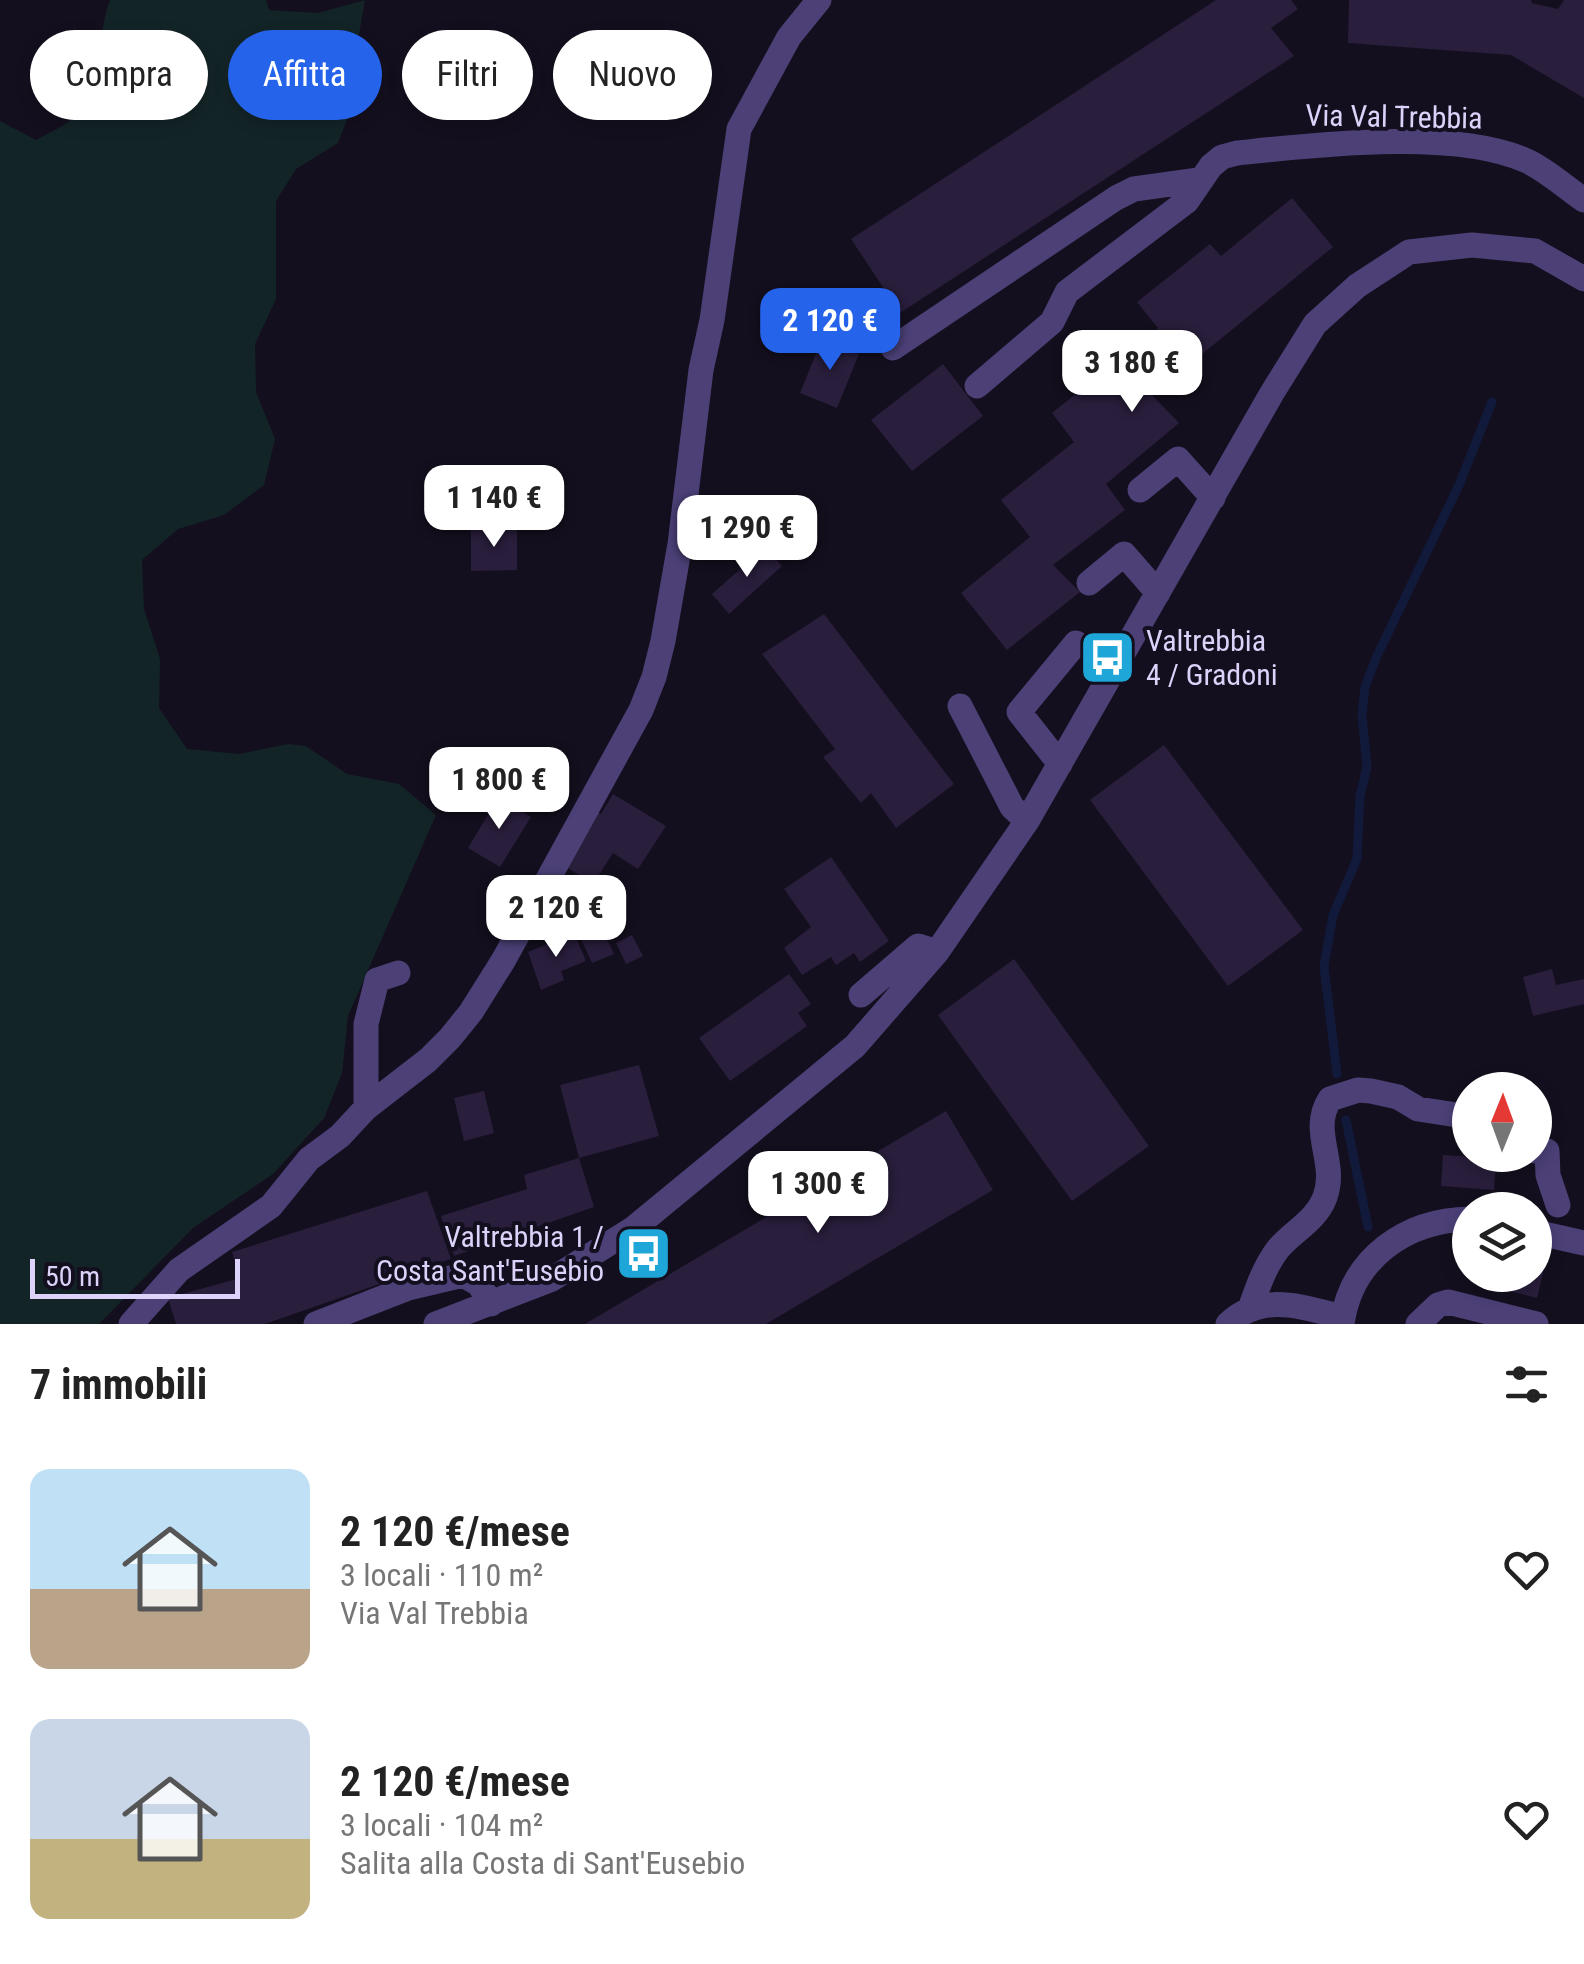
<!DOCTYPE html>
<html lang="it">
<head>
<meta charset="utf-8">
<style>
  :root { --surface:#fff; --page:#f6f6f6; --text:#222; --muted:#767676; --accent:#2563eb }
  body { margin:0; font-family:"Roboto Condensed",sans-serif; background:var(--page); color:var(--text); height:100vh; display:flex; flex-direction:column; font-size:38px; white-space:nowrap }
  * { box-sizing:border-box; margin:0 }
  p { font-size:32px; color:var(--muted) }
  .icon { flex:none; width:55px; height:55px; fill:none; stroke:currentColor; stroke-width:2; stroke-linecap:round; stroke-linejoin:round }
  .map { position:relative; height:1324px; overflow:hidden }
  .sheet { display:flex; flex-direction:column; background:var(--surface); flex:1 }
  .sheet>* { flex:none }
  .guide { position:absolute; left:30px; top:30px; width:1000px; height:90px; display:flex; gap:20px }
  .needle { width:65px; rotate:1deg }
  .tools { position:absolute; left:1452px; top:1072px; display:grid; gap:20px }
  .tools a { display:grid; place-items:center; width:100px; height:100px; border-radius:50%; background:var(--surface); box-shadow:0 5px 15px #0003; font-size:50px }
  .scale { position:absolute; left:30px; bottom:25px; width:210px; box-sizing:border-box; padding-left:10px; border:5px solid #ddd2f9; border-top:0; font-size:28px; line-height:35px; white-space:nowrap; color:#ddd2f9; -webkit-text-stroke:8px #140f1e; paint-order:stroke }
  .price { position:absolute; translate:-50% -85px; padding:0 22px; border-radius:20px; background:#fff; color:#222; font-size:32px; line-height:65px; filter:drop-shadow(0 2px 5px #0008) }
  .price::after { content:''; position:absolute; left:50%; top:60px; width:30px; height:22px; margin-left:-15px; background:inherit; clip-path:polygon(0 0,100% 0,50% 100%) }
  .price.active { background:var(--accent); color:#fff }
  ul { padding:0; list-style:none }
  li { display:flex; align-items:center; gap:30px; height:250px; padding:0 30px }
  li span { display:grid; place-items:center; flex:none; width:280px; height:200px; border-radius:20px; color:#555 }
  li>.icon { margin-inline-start:auto }
  span .icon { width:120px; height:120px; fill:#fffc; stroke-width:1 }
  li b { font-size:42px }
  h2 { display:flex; justify-content:space-between; align-items:center; height:120px; padding:0 30px; font-size:42px }
  .tag { padding:0 35px; border-radius:45px; background:var(--surface); box-shadow:0 5px 15px #0003; font-size:35px; line-height:90px }
  .tag.active { background:var(--accent); color:#fff }
  .map>svg:first-child { display:block }
  .green { fill:#132427 }
  .lines { fill:none; stroke-linecap:round; stroke-linejoin:round }
  .stream { stroke:#111a3b; stroke-width:9 }
  .building { fill:#291e3c }
  .minor { stroke:#4c4077; stroke-width:25 }
  .labels { text-anchor:middle; stroke-width:8; stroke-linejoin:round; paint-order:stroke }
  .street-label { font-size:30px; fill:#ddd2f9; stroke:#140f1e }
  .poi-label { font-size:30px; fill:#ddd2f9; stroke:#140f1e; text-anchor:start }
</style>
</head>
<body>
<div class="map">
<svg width="1584" height="1324" viewBox="0 0 1584 1324">
  <rect width="100%" height="100%" fill="#140f1e"/>
  <path class="green" d="M110,0h156l3,10 49,3 47,-13 -8,46v48l-19,49 -42,26 -20,32v98l-21,45 1,48 19,47 -11,46 -40,30 -46,14 -36,31 2,49 16,50 -1,49 28,41 52,5 49,-10 18,2 41,28 52,10 37,31 -88,201 -6,57 -18,45 -51,56 -80,54 -94,96h-99v-1203l36,19c12,-7 31,-15 41,-25 19,-22 22,-86 33,-115z"/>
  <g class="lines">
    <path class="stream" d="M1337,1074l-13,-108 9,-51 24,-56 3,-63 7,-29 -5,-52 3,-28 12,-31 82,-171 33,-83
      M1346,1120l22,107"/>
  </g>
  <path class="building" d="M1216,0h75l7,9 -27,19 23,28 -394,257 -49,-74z
    M1349,0h182l1,3 26,6 6,-9h20v98l-73,-43 -163,-12z
    M1292,198l41,49 -181,148 27,28 -73,61 19,26 -72,55 27,27 -73,58 -46,-57 69,-56 -29,-37 73,-58 -22,-29 106,-85 -21,-26 73,-58 11,12z
    M822,339l37,15 -22,54 -37,-15z
    M943,364l40,52 -71,55 -41,-51z
    M471,530h46v40l-46,1z
    M765,547l17,19 -53,48 -17,-20z
    M824,614l130,170 -58,44 -25,-35 -10,10 -38,-46 12,-8 -73,-95z
    M1164,745l139,185 -75,56 -138,-186z
    M613,794l53,32 -28,43 -25,-16 -20,31 -30,-19 33,-54 5,3z
    M498,798l33,19 -31,50 -32,-19z
    M831,857l58,84 -29,21 -6,-9 -18,12 -5,-8 -29,18 -18,-27 27,-21 -27,-38z
    M602,928l12,26 -22,9 -12,-26z
    M574,933l12,28 -25,10 3,9 -23,10 -13,-38z
    M632,935l11,21 -17,8 -10,-21z
    M1014,959l135,187 -77,55 -134,-186z
    M1552,969l4,16 28,-6v25l-51,12 -10,-39z
    M789,974l22,30 -13,9 9,13 -77,55 -31,-43z
    M639,1065l20,71 -80,22 15,49 -140,49 -13,-40 86,-27 -3,-14 55,-17 -19,-73z
    M484,1091l10,42 -30,8 -10,-43z
    M946,1111l47,79 -227,134h-181z
    M1443,1155l53,3 -2,32 -53,-4z
    M427,1191l24,68 -186,65h-89l-8,-26 72,-20 -8,-26z
    M1535,1258l11,3 -9,37 -44,-11 3,-12h39z"/>
  <g class="lines">
    <path class="minor" d="M893,348l223,-150 18,-9 65,-9
      M977,386l75,-64 15,-30 120,-91 24,-35 11,-9 15,-4c78,-8 218,-25 290,8 20,9 39,27 57,39
      M1140,490l38,-31 35,39
      M1089,583l35,-29 34,39
      M960,706l52,101 15,14
      M1060,764l-41,-52 57,-69
      M861,995l57,-49 19,6
      M366,1108v-84l11,-44 21,-7
      M1535,1151h12l1,24 10,30
      M1535,1232l49,11
      M1251,1306c7,-20 14,-40 27,-57 15,-18 38,-28 47,-52 13,-35 -16,-66 5,-98l28,-9 13,1 27,6 20,12 52,8
      M131,1324l48,-54 92,-64 38,-47 31,-23 26,-28 62,-48 22,-22 21,-26 32,-51 138,-251 13,-33 9,-36 17,-97 21,-174 11,-50 27,-191 50,-92 30,-37
      M316,1324l92,-36 55,-13 16,9 12,20
      M436,1324l116,-45 82,-51 221,-182 82,-94 90,-131 245,-428 43,-69 42,-38 52,-34 63,-7 63,6 49,28
      M1228,1324c34,-32 73,-17 115,-7
      M1342,1324c9,-66 64,-104 128,-105
      M1418,1324l20,-19 10,-3 88,22"/>
  </g>
  <defs>
    <symbol id="bus-square" viewBox="-11 -11 22 22"><rect x="-9" y="-9" width="18" height="18" rx="4" fill="#1fa6d8" stroke="#140f1e"/><path d="M-5-6H5V4H4V6H2V4H-2V6H-4V4H-5ZM-3.5-4V0h7V-4ZM-3.5 1.2v1.5H-2V1.2ZM2 1.2v1.5H3.5V1.2Z" fill="#fff"/></symbol>
  </defs>
  <g fill-rule="evenodd">
    <use href="#bus-square" x="1076" y="626" width="63" height="63"/>
    <use href="#bus-square" x="612" y="1222" width="63" height="63"/>
  </g>
  <g class="labels">
    <g class="street-label">
      <text transform="translate(1394 117) rotate(1)" y="10">Via Val Trebbia</text>
    </g>
    <g class="poi-label">
      <text x="1146" y="651">Valtrebbia<tspan x="1146" dy="34">4 / Gradoni</tspan></text>
      <text x="604" y="1247" text-anchor="end">Valtrebbia 1 /<tspan x="604" dy="34">Costa Sant'Eusebio</tspan></text>
    </g>
  </g>
</svg>
<div class="tools">
<a><svg class="needle" viewBox="-14 -14 28 28"><path d="M0-13l5 13h-10z" fill="#e53935"/><path d="M0 13l5-13h-10z" fill="#767676"/></svg></a>
<a><svg class="icon" aria-label="layers" viewBox="0 0 24 24"><path d="M12 4l9 5-9 5-9-5zM3 14l9 5 9-5"/></svg></a>
</div>
<div class="scale">50 m</div>
<b class="price active" style="left:830px;top:373px">2 120 €</b>
<b class="price" style="left:1132px;top:415px">3 180 €</b>
<b class="price" style="left:494px;top:550px">1 140 €</b>
<b class="price" style="left:747px;top:580px">1 290 €</b>
<b class="price" style="left:499px;top:832px">1 800 €</b>
<b class="price" style="left:556px;top:960px">2 120 €</b>
<b class="price" style="left:818px;top:1236px">1 300 €</b>
<div class="guide">
<a class="tag">Compra</a>
<a class="tag active">Affitta</a>
<a class="tag">Filtri</a>
<a class="tag">Nuovo</a>
</div>
</div>
<section class="sheet">
<h2>7 immobili<svg class="icon" aria-label="filters" viewBox="0 0 24 24"><path d="M4 7h16M4 17h16"/><circle cx="9" cy="7" r="2"/><circle cx="15" cy="17" r="2"/></svg></h2>
<ul>
<li><span style="background:linear-gradient(#bfe0f5 60%,#b9a48a 0)"><svg class="icon" aria-label="home" viewBox="0 0 24 24"><path d="M3 11l9-7 9 7M6 9v11h12V9"/></svg></span><div><b>2 120 €/mese</b><p>3 locali · 110 m²</p><p>Via Val Trebbia</p></div><svg class="icon" aria-label="heart" viewBox="0 0 24 24"><path d="M12 20l-8-8c-3-5 5-10 8-4 3-6 11-1 8 4z"/></svg></li>
<li><span style="background:linear-gradient(#c9d6e8 60%,#c2b280 0)"><svg class="icon" aria-label="home" viewBox="0 0 24 24"><path d="M3 11l9-7 9 7M6 9v11h12V9"/></svg></span><div><b>2 120 €/mese</b><p>3 locali · 104 m²</p><p>Salita alla Costa di Sant'Eusebio</p></div><svg class="icon" aria-label="heart" viewBox="0 0 24 24"><path d="M12 20l-8-8c-3-5 5-10 8-4 3-6 11-1 8 4z"/></svg></li>
</ul>
</section>
</body>
</html>
